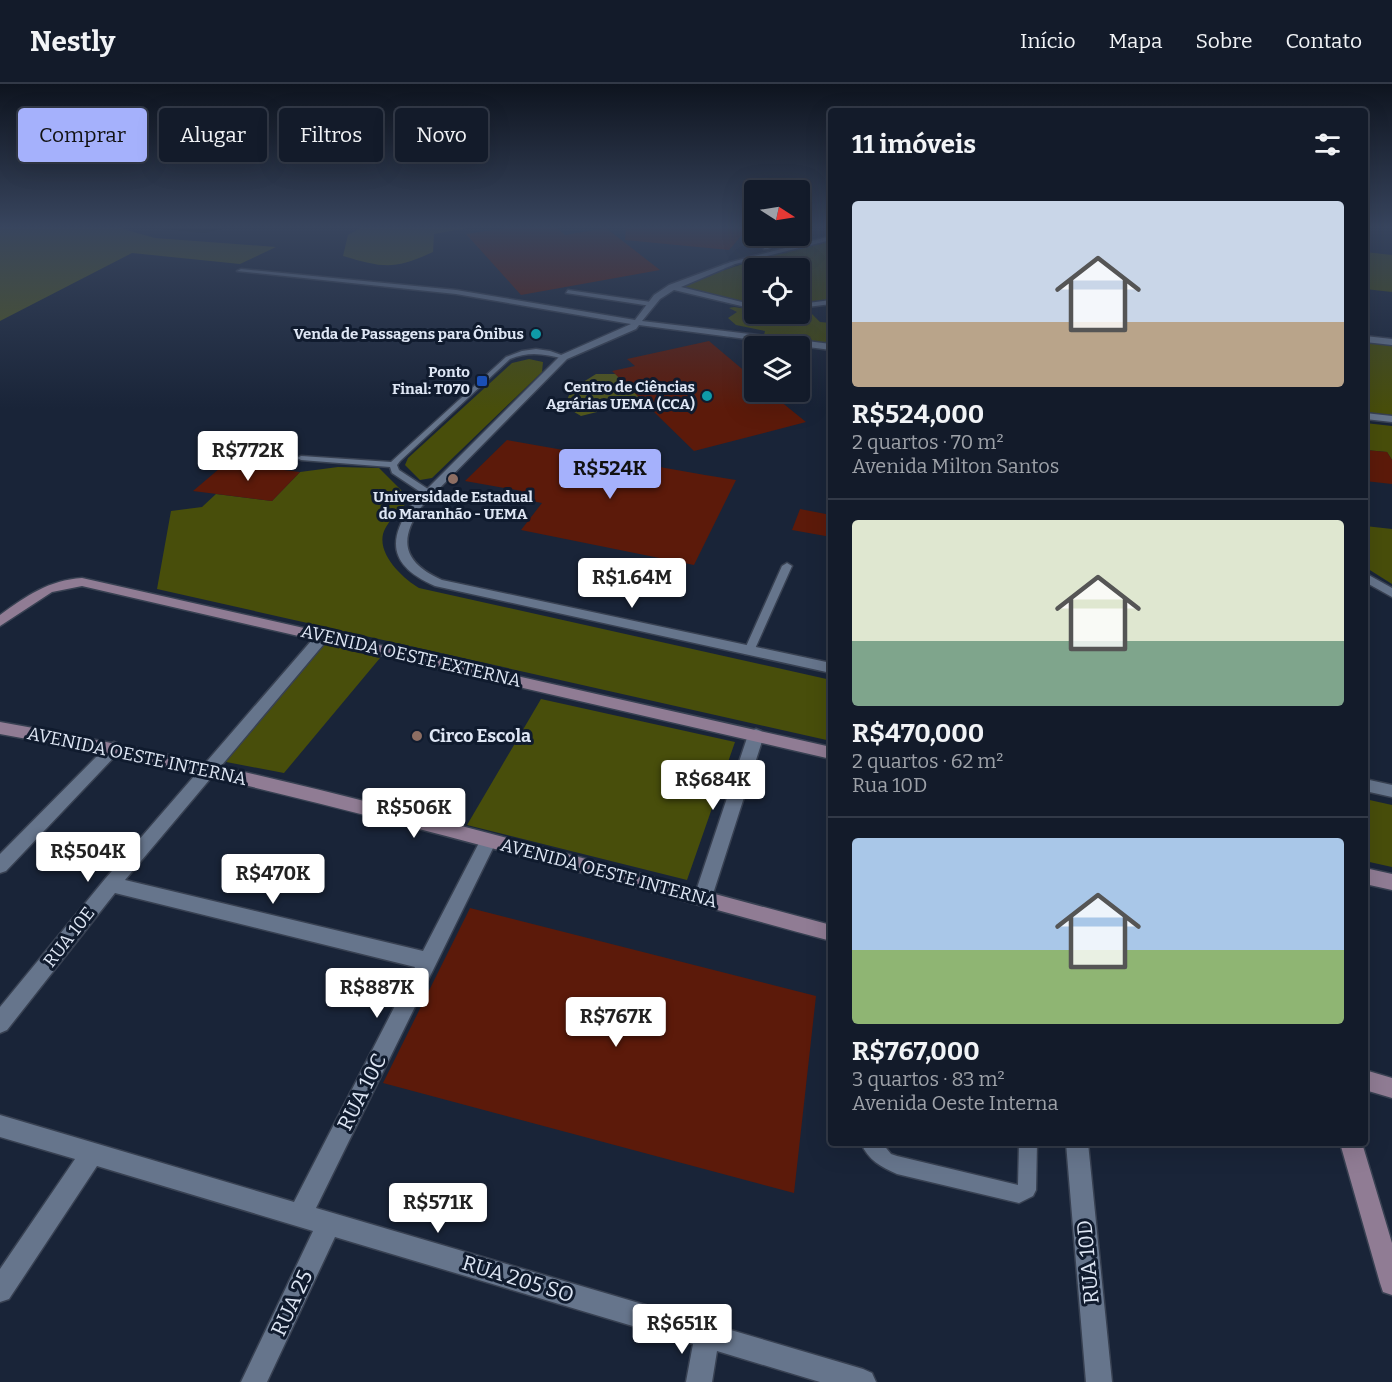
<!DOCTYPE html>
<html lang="pt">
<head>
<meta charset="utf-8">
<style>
  :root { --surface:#131b2a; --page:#1c2432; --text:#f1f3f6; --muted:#9da1a8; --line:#323947; --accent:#a5b1fc }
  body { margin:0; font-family:Bitter,serif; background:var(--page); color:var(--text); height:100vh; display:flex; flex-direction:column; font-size:22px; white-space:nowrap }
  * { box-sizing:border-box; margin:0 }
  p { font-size:20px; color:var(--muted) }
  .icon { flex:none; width:33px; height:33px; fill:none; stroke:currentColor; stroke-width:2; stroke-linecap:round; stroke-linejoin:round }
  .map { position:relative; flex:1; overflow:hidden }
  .sheet { position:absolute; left:828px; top:24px; width:540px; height:1038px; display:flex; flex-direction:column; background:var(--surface); border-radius:6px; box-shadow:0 6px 24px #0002,0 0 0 2px var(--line) }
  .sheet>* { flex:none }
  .guide { position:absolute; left:18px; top:24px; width:570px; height:54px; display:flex; gap:12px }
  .needle { width:39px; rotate:102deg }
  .tools { position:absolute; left:744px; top:96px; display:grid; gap:12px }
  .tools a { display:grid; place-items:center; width:66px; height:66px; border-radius:6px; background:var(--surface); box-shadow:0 6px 24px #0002,0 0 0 2px var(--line); font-size:30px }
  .price { position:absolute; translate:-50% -51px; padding:0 14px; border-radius:6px; background:#fff; color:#222; font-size:20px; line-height:39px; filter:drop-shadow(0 2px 3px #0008) }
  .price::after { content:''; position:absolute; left:50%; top:36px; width:18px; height:14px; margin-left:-9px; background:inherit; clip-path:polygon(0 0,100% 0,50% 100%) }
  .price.current { background:var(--accent); color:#111 }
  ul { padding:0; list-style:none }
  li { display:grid; align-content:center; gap:12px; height:318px; padding:0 24px }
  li+li { border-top:2px solid var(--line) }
  li span { display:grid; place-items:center; height:186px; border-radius:6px; color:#555 }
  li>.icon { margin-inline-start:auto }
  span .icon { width:108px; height:108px; fill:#fffc; stroke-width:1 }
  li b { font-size:26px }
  h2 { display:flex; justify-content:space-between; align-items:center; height:72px; padding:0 24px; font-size:26px }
  .tag { padding:0 21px; border-radius:6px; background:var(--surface); box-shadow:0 6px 24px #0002,0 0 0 2px var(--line); font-size:21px; line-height:54px }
  .tag.current { background:var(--accent); color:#111 }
  header { display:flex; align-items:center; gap:36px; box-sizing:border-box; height:84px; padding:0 30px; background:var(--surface); border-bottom:2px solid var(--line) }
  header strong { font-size:28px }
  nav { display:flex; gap:33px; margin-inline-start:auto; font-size:21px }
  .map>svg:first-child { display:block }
  .green { fill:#484e0b }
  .forest { fill:#50561c }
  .water { fill:#041012 }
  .building { fill:#5c1a0a }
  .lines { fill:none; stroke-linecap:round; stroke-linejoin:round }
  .lane-casing { stroke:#384152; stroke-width:3 }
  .street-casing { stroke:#384152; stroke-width:3 }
  .secondary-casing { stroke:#384152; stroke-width:3 }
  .lane { fill:#66758c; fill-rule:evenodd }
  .street { fill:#66758c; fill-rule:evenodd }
  .secondary { fill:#907c94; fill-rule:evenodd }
  .culture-dot { fill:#0f9aa8; stroke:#101b2e; stroke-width:2 }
  .transit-dot { fill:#1a4fb4; stroke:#101b2e; stroke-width:2 }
  .education-dot { fill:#8d6e63; stroke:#101b2e; stroke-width:2 }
  .labels { text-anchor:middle; stroke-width:6; stroke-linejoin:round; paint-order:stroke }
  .far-poi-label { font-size:15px; font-weight:bold; fill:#dee6f4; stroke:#101b2e; text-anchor:end }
  .street-label { font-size:18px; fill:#dee6f4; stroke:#101b2e }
  .poi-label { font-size:18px; font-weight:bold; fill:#dee6f4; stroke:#101b2e; text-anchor:start }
  .near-street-label { font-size:21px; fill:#dee6f4; stroke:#101b2e }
</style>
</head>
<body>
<header>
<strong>Nestly</strong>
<nav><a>Início</a><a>Mapa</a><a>Sobre</a><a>Contato</a></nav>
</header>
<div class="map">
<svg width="1392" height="1298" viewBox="0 0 1392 1298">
  <rect width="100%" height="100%" fill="#192438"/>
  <path class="green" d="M831,156v59l-31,5v-36h-46v38l-73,-20c48,-20 99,-33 150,-46z
    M1365,168l27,3v37l-27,-3z
    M734,223l20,3v4h46v-5h7l13,13 11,1v21l-67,-9 1,-4 -29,-6 -8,-7 9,-6 -8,-4z
    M1365,257l27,3v71l-27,-3z
    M529,275l14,3 -1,10 -110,106 -12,2 -15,-15 3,-7 104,-95z
    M1365,339l27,3v34l-5,-8 -22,-2z
    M338,383l41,1 22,22 6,12c-6,8 -16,16 -21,25 -14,23 16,51 33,61l412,92v61l-674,-152 14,-78 31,-4 14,-13 56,7 28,-29z
    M1365,442l27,3v55l-27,-17z
    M324,560l56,14 -96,115 -63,-12z
    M541,615l194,43 -48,138 -220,-55z
    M1365,715l27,6v62l-27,-6z"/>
  <path class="forest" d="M0,143h116l39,11 121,9 -36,17 -108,-11 -132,68z
    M362,143h111l-39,7 -1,18c-39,18 -49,16 -90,4l5,-21z
    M596,290h21l28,26 -64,16 -17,-10 8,-17z"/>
  <path class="water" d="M140,143h91l-27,6z"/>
  <path class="building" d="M514,143h42l9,8 41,-7 54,42 -139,25 -55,-61z
    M626,143h123l-20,23 -104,-10z
    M709,257l45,38v13h15l37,30 -112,29 -82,-80 23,-5 -8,-7z
    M507,356l198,35 31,5 -42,85 -173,-35 21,-27 -26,-5 6,-7 -57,-10z
    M1365,366l22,2 5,8v24l-27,-3z
    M226,379l74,9 -28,29 -79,-10z
    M800,425l31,6v22l-39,-7z
    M470,824l346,88 -22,197 -411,-110z"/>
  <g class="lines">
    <defs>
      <path id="lane" d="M780,152h6l-18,13h-4v-2z
        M568,206l83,12 3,2 -3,2 -85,-13z
        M536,265l14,2 17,6 -3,2c-19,-5 -35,-8 -54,0l-110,102 -3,4 2,5 32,21v4h-6l-33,-22 -2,-6 -89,-7 -4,-2 4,-2 90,6 115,-105 16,-6z
        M787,479l5,3 -38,85 -1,3h-8l-1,-3 38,-85z
        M861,1059h21l9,11 6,2 121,29 1,-42h18l-1,47 -3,6 -14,7 -122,-29c-16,-7 -29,-14 -36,-31z"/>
      <path id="street" d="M831,152v4l-96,24 -54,23 73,18v4l-80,-19 -14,9 -18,22 189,23v6l-192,-25 -3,4 -69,30 -145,147c-25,35 -18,57 20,74l389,83v10l-396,-87c-46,-20 -49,-46 -21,-84l147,-147 70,-31 -175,-30 -219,-23 4,-2 215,21 179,30 19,-25 15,-10 62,-23z
        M831,216v4l-31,4v-4z
        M1365,252l27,3v6l-27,-3z
        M1365,329l27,3v6l-27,-3z
        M1365,489l27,15v9l-27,-15z
        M323,548l7,4 -2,3 -203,241 298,71 59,-114 6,-2 6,2 2,5 -180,366 547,161 9,4 4,9h-56l-103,-31 -5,31h-26l7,-38 -358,-107 -68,145h-26l72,-151 -216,-65 -88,133 -9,3v-33l75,-110 -75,-22v-22l294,87 121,-235 -300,-74 -108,137 -7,3v-26l105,-128 213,-246z
        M756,645l5,2 3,4 -52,162 -3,6 -6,2 -6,-2 -3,-6 54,-162 3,-4z
        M114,658l5,2 3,4 -3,4 -113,119 -6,2v-19l109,-110z
        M1365,695l27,6v12l-27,-6z
        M1066,1059h22l24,239h-26z"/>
      <path id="secondary" d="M82,494l749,169v12l-749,-173 -30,6 -52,34v-11c26,-19 49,-35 82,-37z
        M0,638c281,49 555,130 831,203v16c-275,-74 -550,-157 -831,-207z
        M1365,784l27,6v16l-27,-6z
        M1365,986l27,8v20l-27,-8z
        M1340,1059h22l30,100v52l-9,-3 -3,-9z"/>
    </defs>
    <use href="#lane" class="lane-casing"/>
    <use href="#street" class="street-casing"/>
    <use href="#secondary" class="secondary-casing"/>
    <use href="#lane" class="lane"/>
    <use href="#street" class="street"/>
    <use href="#secondary" class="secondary"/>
  </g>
  <linearGradient id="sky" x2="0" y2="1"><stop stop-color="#0e141f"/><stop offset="0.44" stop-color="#38455e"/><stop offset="1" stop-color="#38455e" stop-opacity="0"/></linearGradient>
  <rect width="1392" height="325" fill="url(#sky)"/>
  <g class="culture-dot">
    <circle cx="536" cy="250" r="6"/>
    <circle cx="707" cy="312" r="6"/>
  </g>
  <rect class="transit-dot" x="476" y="291" width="12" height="12" rx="3"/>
  <g class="education-dot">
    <circle cx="453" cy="395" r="6"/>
    <circle cx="417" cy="652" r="6"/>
  </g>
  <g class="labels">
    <g class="far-poi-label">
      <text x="524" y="255">Venda de Passagens para Ônibus</text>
      <text x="470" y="293">Ponto<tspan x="470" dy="17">Final: T070</tspan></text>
      <text x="695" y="308">Centro de Ciências<tspan x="695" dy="17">Agrárias UEMA (CCA)</tspan></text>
      <text x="453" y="418" text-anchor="middle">Universidade Estadual<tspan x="453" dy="17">do Maranhão - UEMA</tspan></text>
    </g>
    <g class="street-label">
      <text transform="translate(411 572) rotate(13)" y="6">AVENIDA OESTE EXTERNA</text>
      <text transform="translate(137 672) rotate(12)" y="6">AVENIDA OESTE INTERNA</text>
      <text transform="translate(609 789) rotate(15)" y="6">AVENIDA OESTE INTERNA</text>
      <text transform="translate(69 853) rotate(-52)" y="6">RUA 10E</text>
    </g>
    <g class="poi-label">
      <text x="429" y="658">Circo Escola</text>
    </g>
    <g class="near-street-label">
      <text transform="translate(362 1008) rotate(-63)" y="7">RUA 10C</text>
      <text transform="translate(1088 1178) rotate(-95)" y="7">RUA 10D</text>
      <text transform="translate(518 1195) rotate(17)" y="7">RUA 205 SO</text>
      <text transform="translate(292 1219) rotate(-65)" y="7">RUA 25</text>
    </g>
  </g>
</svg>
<div class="tools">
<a><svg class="needle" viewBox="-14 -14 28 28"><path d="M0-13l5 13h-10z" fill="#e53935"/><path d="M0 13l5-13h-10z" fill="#9da1a8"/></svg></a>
<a><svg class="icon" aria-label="locate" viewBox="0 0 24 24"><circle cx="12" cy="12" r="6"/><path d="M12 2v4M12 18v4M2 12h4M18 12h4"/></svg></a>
<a><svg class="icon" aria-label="layers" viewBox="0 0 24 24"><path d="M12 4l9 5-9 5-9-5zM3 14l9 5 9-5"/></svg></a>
</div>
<b class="price" style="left:248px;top:398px">R$772K</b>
<b class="price current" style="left:610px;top:416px">R$524K</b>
<b class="price" style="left:632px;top:525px">R$1.64M</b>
<b class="price" style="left:713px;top:727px">R$684K</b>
<b class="price" style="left:414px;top:755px">R$506K</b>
<b class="price" style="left:88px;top:799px">R$504K</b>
<b class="price" style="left:273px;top:821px">R$470K</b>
<b class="price" style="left:377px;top:935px">R$887K</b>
<b class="price" style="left:616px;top:964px">R$767K</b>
<b class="price" style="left:438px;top:1150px">R$571K</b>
<b class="price" style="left:682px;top:1271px">R$651K</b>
<div class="guide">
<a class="tag current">Comprar</a>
<a class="tag">Alugar</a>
<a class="tag">Filtros</a>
<a class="tag">Novo</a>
</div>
<section class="sheet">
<h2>11 imóveis<svg class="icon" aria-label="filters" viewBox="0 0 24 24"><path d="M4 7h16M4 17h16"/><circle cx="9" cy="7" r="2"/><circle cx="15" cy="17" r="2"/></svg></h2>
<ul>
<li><span style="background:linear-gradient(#c9d6e8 65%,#b9a48a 0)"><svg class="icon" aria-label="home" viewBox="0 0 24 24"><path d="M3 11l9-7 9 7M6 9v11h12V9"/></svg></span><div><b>R$524,000</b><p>2 quartos · 70 m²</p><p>Avenida Milton Santos</p></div></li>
<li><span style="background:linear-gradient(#dfe7d0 65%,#7fa58c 0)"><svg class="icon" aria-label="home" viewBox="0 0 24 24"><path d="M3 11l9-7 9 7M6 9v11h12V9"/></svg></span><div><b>R$470,000</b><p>2 quartos · 62 m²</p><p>Rua 10D</p></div></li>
<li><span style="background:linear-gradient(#a9c7e8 60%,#8fb573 0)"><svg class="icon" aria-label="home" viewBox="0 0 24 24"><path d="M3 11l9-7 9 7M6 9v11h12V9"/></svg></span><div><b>R$767,000</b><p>3 quartos · 83 m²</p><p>Avenida Oeste Interna</p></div></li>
</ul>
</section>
</div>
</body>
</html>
